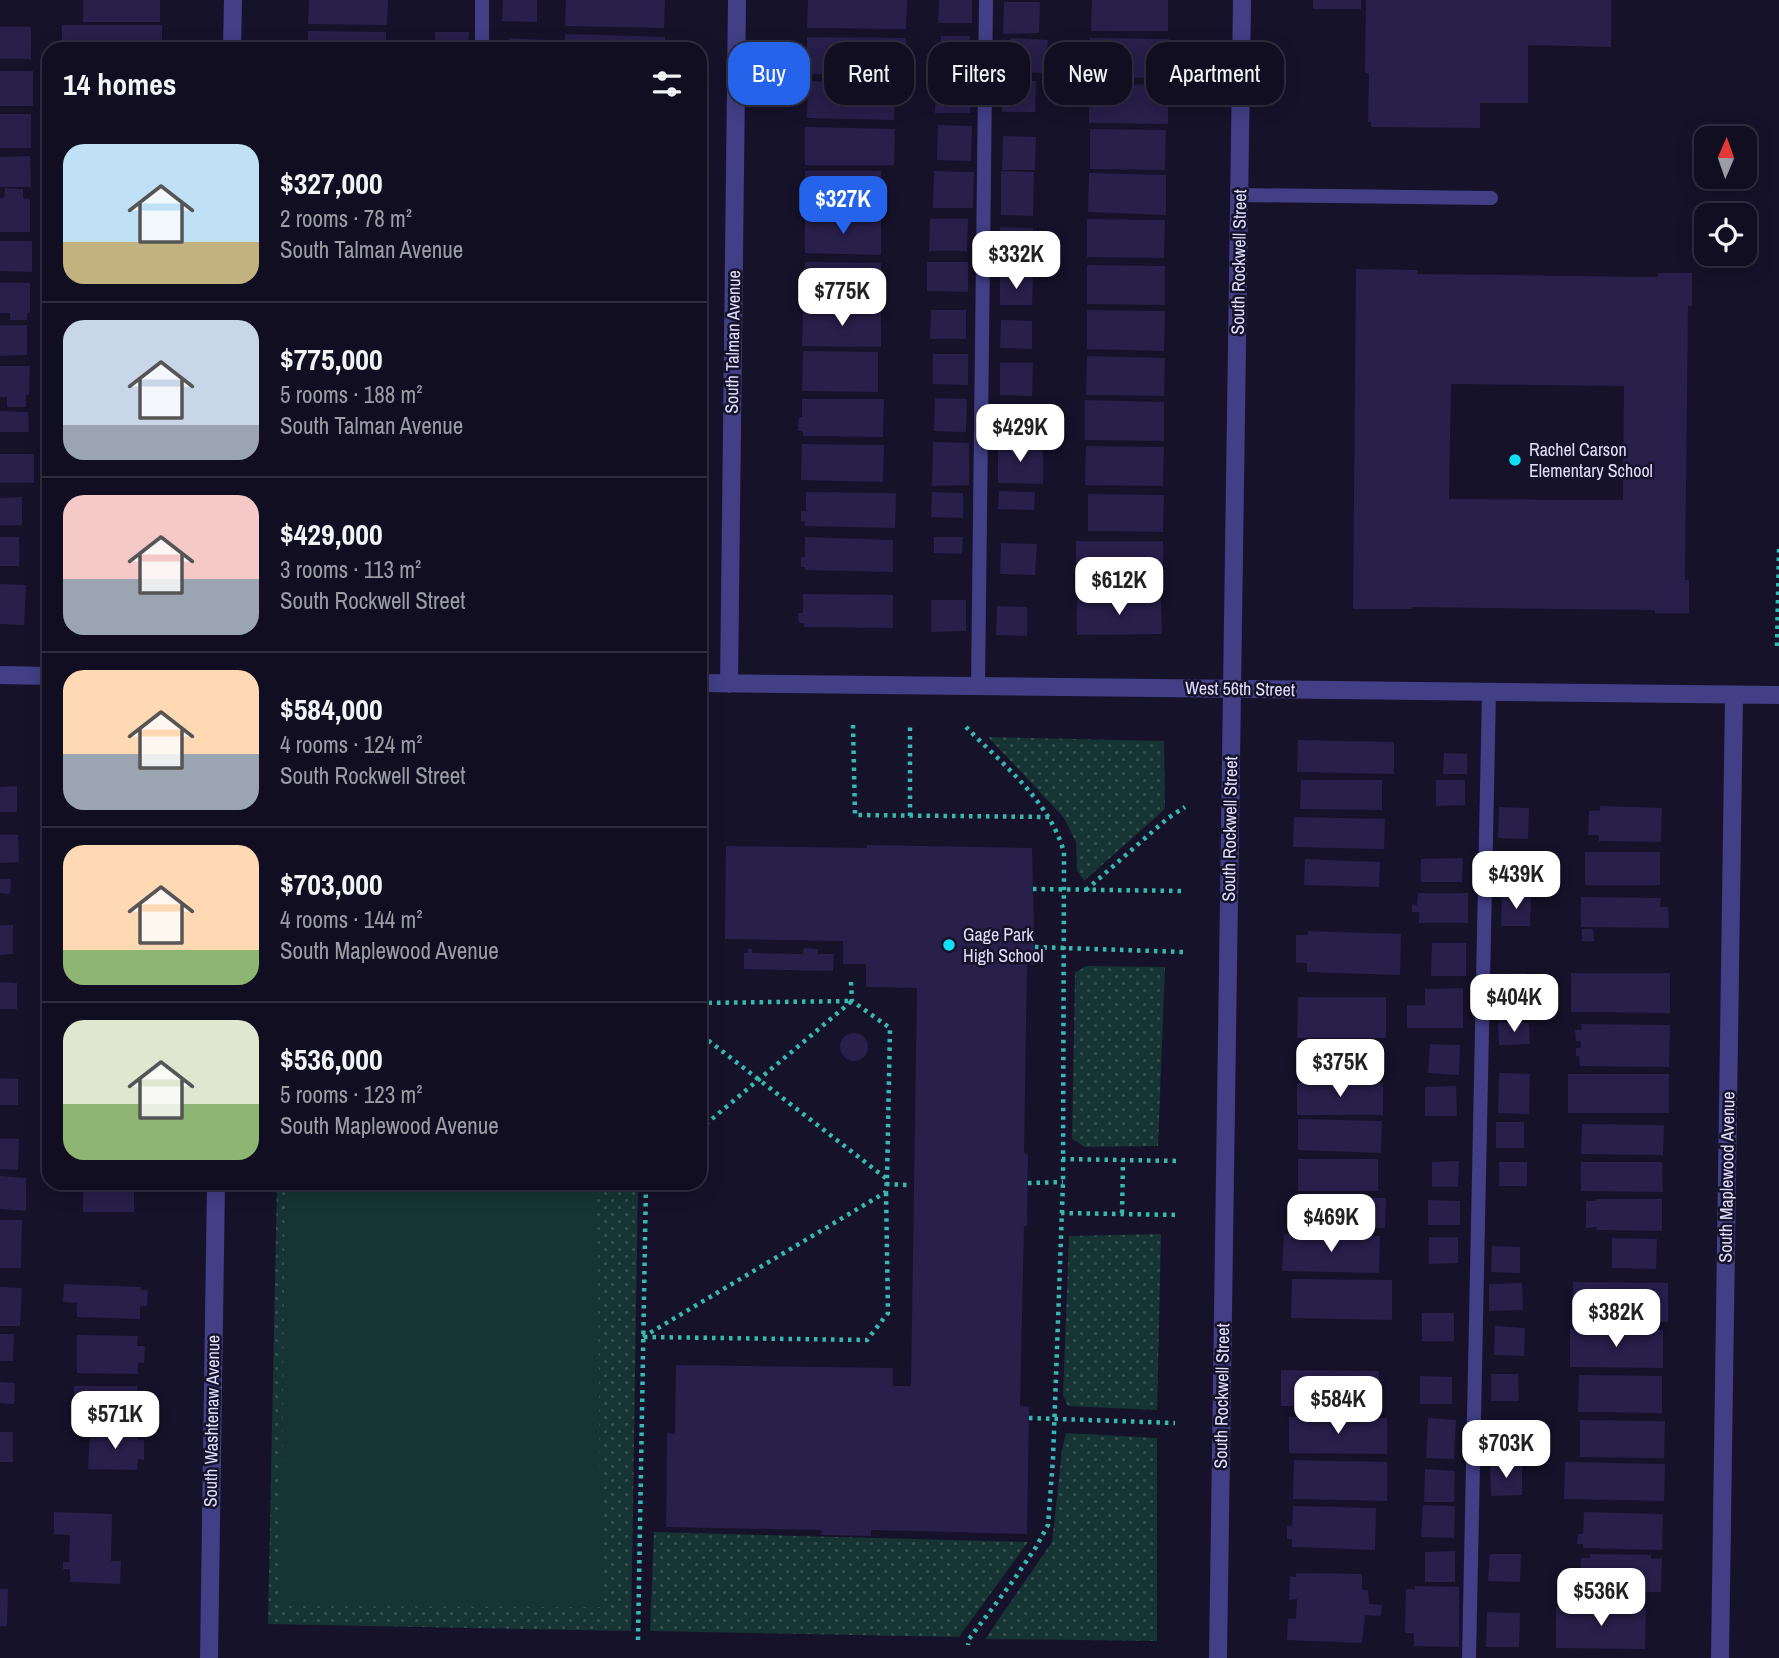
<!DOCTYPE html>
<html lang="en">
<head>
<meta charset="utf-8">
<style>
  :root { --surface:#100e20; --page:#1e1c2d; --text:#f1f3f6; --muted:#9c9ca5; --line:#302e3e; --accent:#2563eb }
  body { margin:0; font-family:"Archivo Narrow",sans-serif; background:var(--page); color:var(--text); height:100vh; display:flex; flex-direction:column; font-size:26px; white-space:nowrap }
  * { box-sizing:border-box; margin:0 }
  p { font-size:23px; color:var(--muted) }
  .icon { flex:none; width:38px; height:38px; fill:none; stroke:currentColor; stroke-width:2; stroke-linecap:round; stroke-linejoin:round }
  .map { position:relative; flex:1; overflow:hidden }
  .side { position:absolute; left:42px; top:42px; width:665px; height:1148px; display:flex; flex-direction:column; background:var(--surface); border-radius:21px; box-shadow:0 4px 18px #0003,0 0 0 2px var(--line) }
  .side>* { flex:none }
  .guide { position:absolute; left:728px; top:42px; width:665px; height:63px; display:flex; gap:14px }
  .needle { width:46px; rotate:2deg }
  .tools { position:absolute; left:1694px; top:126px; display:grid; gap:14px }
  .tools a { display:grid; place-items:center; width:63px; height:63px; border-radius:14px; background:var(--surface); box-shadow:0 4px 18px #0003,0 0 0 2px var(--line); font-size:35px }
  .price { position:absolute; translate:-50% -60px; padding:0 16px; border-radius:14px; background:#fff; color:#222; font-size:23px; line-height:46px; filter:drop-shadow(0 2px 4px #0008) }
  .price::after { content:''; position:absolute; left:50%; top:42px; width:21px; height:16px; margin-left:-10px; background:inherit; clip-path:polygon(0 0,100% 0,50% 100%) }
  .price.selected { background:var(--accent); color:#fff }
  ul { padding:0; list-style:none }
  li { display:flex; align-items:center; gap:21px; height:175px; padding:0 21px }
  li+li { border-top:2px solid var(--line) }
  li span { display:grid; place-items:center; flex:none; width:196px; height:140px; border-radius:21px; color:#555 }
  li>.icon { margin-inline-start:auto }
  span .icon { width:84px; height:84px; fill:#fffc; stroke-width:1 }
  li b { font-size:30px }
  h2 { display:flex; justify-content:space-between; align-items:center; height:84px; padding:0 21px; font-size:30px }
  .pill { padding:0 24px; border-radius:21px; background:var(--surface); box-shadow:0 4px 18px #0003,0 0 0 2px var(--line); font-size:24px; line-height:63px }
  .pill.selected { background:var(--accent); color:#fff }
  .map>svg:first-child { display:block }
  .grass { fill:url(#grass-dots) }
  .pitch { fill:#153433 }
  .building { fill:#281f4b; fill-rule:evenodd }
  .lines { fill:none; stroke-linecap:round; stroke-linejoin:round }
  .path { stroke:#36b9b1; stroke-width:4.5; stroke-dasharray:3.5 5; stroke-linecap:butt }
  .lane { stroke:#423f87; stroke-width:14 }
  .street { stroke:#423f87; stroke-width:18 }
  .poi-dot { fill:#11dff6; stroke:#16122a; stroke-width:2.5 }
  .labels { text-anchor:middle; stroke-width:5; stroke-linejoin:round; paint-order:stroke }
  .street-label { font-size:18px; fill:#e1ddfe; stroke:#16122a }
  .poi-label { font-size:18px; fill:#e1ddfe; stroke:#16122a; text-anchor:start }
</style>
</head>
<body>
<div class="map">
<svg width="1779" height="1658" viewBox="0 0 1779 1658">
  <defs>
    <pattern id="grass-dots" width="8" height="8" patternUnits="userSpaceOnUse" patternTransform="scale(1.75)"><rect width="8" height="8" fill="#153433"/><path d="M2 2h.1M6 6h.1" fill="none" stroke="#375152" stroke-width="1.8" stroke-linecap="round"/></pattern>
  </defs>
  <rect width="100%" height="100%" fill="#16122a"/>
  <path class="grass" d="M988,737l176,4 1,68 -81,72 -7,-11 -1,-28 -12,-24z
    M1086,966l79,1 -7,179 -73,1 -13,-8 3,-166z
    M277,1183h361l-7,448 -363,-7z
    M1161,1234l-4,176 -89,-4 -5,-10 6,-160z
    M1066,1433l91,5v203l-172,-2 67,-97 10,-92z
    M654,1532l374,10 -69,95 -309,-6z"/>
  <path class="pitch" d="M285,1183h312l4,424 -320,-1z"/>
  <path class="building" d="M83,0h77v22h-77z
    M309,0h79l-1,25 -79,-1z
    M503,0h34v22l-35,-1z
    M566,0h99l-1,28 -99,-2z
    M808,0h99l-1,29 -99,-1z
    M939,0h33v23h-34z
    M1092,0h76v31h-77z
    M1313,0h48v9h-48z
    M1366,0h245v47l-83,-2v58h-48v25l-109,-1v-5h-3l1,-49h-4z
    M1004,2h36l-1,31 -36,1z
    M62,25h100v24h-100z
    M0,27h31v32h-31z
    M308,31l78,1v17h-78z
    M435,32h34l-1,17h-33z
    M565,34l100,3v12h-100z
    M941,36h29v30h-29z
    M807,37l99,1v37l-99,-1z
    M509,38l36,2v9h-36z
    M1011,38l37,2 -3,33 -36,-2z
    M1090,38l79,1 -1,39 -79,-1z
    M0,71h33v35h-33z
    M1003,80l33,1 -1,31h-33z
    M808,81l87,2 -1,37 -87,-2z
    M936,82l35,2 -1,29h-35z
    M1089,84l79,1v39l-79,-1z
    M0,114h31v34h-31z
    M938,125l34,1 -1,35 -34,-1z
    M805,127l90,2 -1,36h-89z
    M1090,129l76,1 -1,40 -75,-1z
    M1003,136l33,1 -1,33h-33z
    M30,156l1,31h-31v-30z
    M805,171h76v40l-76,-1z
    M934,171l40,1 -1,36h-40z
    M1001,171l33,1 -1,44 -32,-1z
    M1089,173l77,2v40l-78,-3z
    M5,188l18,1v9l7,1v33h-30v-34h4z
    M805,217l76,1v37l-76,-2z
    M930,219h38l-1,32h-38z
    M1087,219l78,1 -1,38 -77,-1z
    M1000,227l33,1v32h-34z
    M0,241h32v31l-32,-1z
    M805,262l76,1v39l-77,-1z
    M927,262h41v30l-41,-1z
    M1087,265l78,1v39l-78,-1z
    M1356,269l62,1 -1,4 241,3v-4h34v33h-4l-3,274h4v33h-34v-3l-243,-3v2h-59zM1451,384l173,2 -1,114 -174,-1z
    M1000,276l33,1 -1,28h-32z
    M0,283h30v30h-3v7h-17v-7h-10z
    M803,308l78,1v38l-79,-1z
    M931,310h35v29h-36z
    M1087,310l78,1 -1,40 -77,-2z
    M1001,320l31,1v28l-32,-1z
    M0,325h27v30l-27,1z
    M803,351l75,1v40l-76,-1z
    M933,354h35v31l-35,-1z
    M1087,356l78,2 -1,38 -78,-1z
    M1000,363h33l-1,33 -32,-1z
    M0,366h30l-1,29h-3v12h-19v-10h-7z
    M935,398l32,1 -1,33 -32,-1z
    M802,399h82l-1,38 -80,-1v-5h-5l1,-14h3z
    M1085,400l79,2v39l-79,-1z
    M1000,406h35l-1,33 -35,-1z
    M0,411l28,1 1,20h-29z
    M933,442l36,1v42l-37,1z
    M1032,443v4h11v37l-45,-1v-39z
    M802,444l82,1 -1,37 -82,-2z
    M1086,446l78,1 -1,39 -78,-1z
    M0,454h34v29h-34z
    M999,491l36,1 -1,18 -36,-1z
    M806,492l90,1 -1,35 -90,-2v-5h-4v-10h5z
    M932,492l31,1v25l-32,-1z
    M1088,494l76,1 -1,37 -75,-1z
    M22,497v28h-22v-27z
    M0,537h19v29h-19z
    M805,537l88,3v32l-88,-2v-3h-4v-10h4z
    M934,537h29l-1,17 -28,-1z
    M1076,541h87v34l-87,1z
    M1001,543l36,1 -2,31 -35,-1z
    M0,584l26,1 -2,40 -24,-1z
    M803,594l90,1v33l-89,-1v-4h-5l-1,-10h5z
    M1077,599h84l1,35 -85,1z
    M931,600h35v31l-35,1z
    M997,606l30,1v29l-31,-1z
    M1298,740l96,2v32l-97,-2z
    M1444,753l23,1v20h-24z
    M1301,780h81v30l-82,-1z
    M1436,780h29v25l-29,1z
    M17,786v26h-17v-25z
    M1600,806l62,2 -1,34 -62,-1v-6h-11l1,-24h11z
    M1499,807l30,1 -1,31 -30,-1z
    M1294,817l91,2 -1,30 -91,-2z
    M0,835h18l1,27 -19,1z
    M867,845l165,3 3,117 -8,-1 -3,189 4,1 -1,72h-3l-4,180 9,1 -2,127 -156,-4v6l-50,-1 1,-5 -156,-3 1,-94 8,1 1,-69 217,3v18h18l6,-398 -51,-1v-23h-23v-23l-118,-2 1,-93 141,2z
    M1585,852h75v33h-75z
    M1499,855h30v28l-31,-1z
    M1463,858l-1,24h-41v-23z
    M1305,859l75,3 -1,25 -75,-2z
    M0,879h11l-1,15 -10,-1z
    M1418,893h50v30h-49v-11h-7v-8l5,1z
    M1531,896l-1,30h-29l1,-29z
    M1581,897l80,1 -1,9h8l1,21 -88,-1z
    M0,925h13v29l-13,1z
    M1582,929h11l1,12h-12z
    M1308,931l93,3 -1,41 -93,-3v-9h-11v-28h12z
    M1432,943h34v33h-35z
    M804,948l14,1v5h16l-1,17 -89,-2v-16h4v-4h4v4l51,1z
    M1526,973l-1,26h-28v-25z
    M1571,973h99v40l-99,-1z
    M0,982l17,1v26h-17z
    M1463,988v40h-56v-23h18v-16z
    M1298,997h88v41h-89z
    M1498,1023h31l1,21 -31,1z
    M1581,1024l89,1 -1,42 -89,-1 -1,-10h-3v-8h5v-6l-5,-1 -1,-11h7z
    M840 1047a14 14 0 1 1 28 0a14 14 0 1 1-28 0Z
    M1430,1044l30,1 -1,30 -31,-2z
    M1299,1045l82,2v31l-83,-2z
    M1499,1073l31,1 -1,40 -31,-1z
    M1568,1074h101v39h-101z
    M0,1078l18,1v26h-18z
    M1297,1083h86v32h-86z
    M1456,1086l1,30h-32v-29z
    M1298,1119l84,2 -1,32 -83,-3z
    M1496,1122h28v26h-28z
    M1582,1124l82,1 -1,30 -82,-1z
    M0,1139h19l-1,31 -18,-1z
    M1298,1159h80v32h-80z
    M1459,1161l-1,26h-26v-25z
    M1499,1162h28v24h-28z
    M1581,1162h81l1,30 -82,-1z
    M0,1176l26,2v33l-26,-2z
    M98,1183h36v29h-51v-21h16z
    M1297,1197l89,1 -1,30 -89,-2v-4h-6l1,-16h5z
    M1596,1199h66v32l-66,-1 1,-3 -11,1v-27h9z
    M1428,1200l32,1v24h-32z
    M0,1220h22l-1,48h-21z
    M1284,1234l96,2 -1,37 -97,-2z
    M1429,1237h29v26l-29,1z
    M1612,1238l45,1 -1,30 -44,-1z
    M1492,1246l28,1v26l-29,-1z
    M1292,1279l100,1v40l-101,-2z
    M1573,1282l95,1v39l-96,-1z
    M1522,1283l1,27 -34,1v-27z
    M64,1284l77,3v3h7l-1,16h-7v13l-63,-2v-14l-14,-1z
    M0,1287l22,1 -2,38h-20z
    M1422,1313h32v28h-32z
    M1495,1326l30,2 -1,28 -30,-1z
    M1570,1329l93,1v38l-93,-1z
    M0,1334h14l-1,27h-13z
    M77,1335l61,1 -1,10h8l-1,17h-6v11l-61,-1z
    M1281,1370l98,1 -1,36 -97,-1z
    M1491,1374h27l1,27h-28z
    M1579,1375l83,1v37l-84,-1z
    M1420,1376l32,1v27h-32z
    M0,1382l15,1 -1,21 -14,-1z
    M74,1386h63v9l7,1 -1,13 -6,1v11l-63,-1z
    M1289,1417l98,1v36l-98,-1z
    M1428,1418l28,2 -2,39 -28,-1z
    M1489,1420h41l-1,22 -40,-1z
    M1580,1420l85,1 -1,37 -84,-1z
    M0,1432h13v30h-13z
    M90,1432l48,2v6h6v20l-6,-1 -1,11 -49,-1z
    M1294,1460l93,2v39l-94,-2z
    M1565,1462l100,2 -1,37 -100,-2z
    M1490,1465h32v30l-31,1z
    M1425,1469l30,2 -1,31h-30z
    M1423,1505l32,1 -1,32 -33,-1z
    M1293,1506l83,2 -1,42 -83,-3v-8h-5v-13h5z
    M54,1512l58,2 -1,47h10l-1,23 -50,-2v-13h-7v-7h6l1,-27 -16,-1z
    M1584,1512l79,2 -1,36 -79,-2v-4h-6l1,-10h5z
    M1455,1551v31h-30v-30z
    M1490,1554h31l-1,28 -32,-1z
    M1590,1554l61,1v4l11,-1 -1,34h-70v-3h-12l2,-31h9z
    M1296,1573l66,1v16h6l1,14 13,1 -1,11 -16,-1 -3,28 -75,-3 1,-21h8l1,-20 -8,1 1,-24 6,1z
    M1415,1586l44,1v60l-45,-1v-13h-9l1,-44 9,1z
    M0,1589h8l-1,37h-7z
    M1556,1607l90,1 -1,41 -89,-1z
    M1487,1612l33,1 -1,34h-33z"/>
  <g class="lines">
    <path class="path" d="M1777,646l2,-97
      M853,725l2,90 194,2
      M966,727c36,37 83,73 98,125l-1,330 -10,277 -5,66 -12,22 -23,34 -44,58 -1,6
      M910,816v-90
      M1033,889l151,2
      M1086,890l82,-72 17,-11
      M1035,947l148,5
      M851,982l1,19 38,27 -3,151
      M700,1003l152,-2 -152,128
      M1062,1159l118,2
      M1028,1183l35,-1
      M886,1184l22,1
      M1061,1213l118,2
      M1122,1213l1,-53
      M643,1337l243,-145 1,-13 -187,-145
      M644,1337l223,3 21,-27 -2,-121
      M1029,1418l146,5
      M638,1640l8,-457"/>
    <path class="lane" d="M482,49v-49
      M1240,195l251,3
      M978,686l8,-686
      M1469,1658l20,-966"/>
    <path class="street" d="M232,49l1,-49
      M0,675l49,1
      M700,683l1079,12
      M729,684l8,-684
      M209,1658l7,-475
      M1218,1658l24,-1658
      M1720,1658l14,-963"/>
  </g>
  <g class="poi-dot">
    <circle cx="1515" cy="460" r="7"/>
    <circle cx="949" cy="945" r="7"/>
  </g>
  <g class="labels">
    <g class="street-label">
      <text transform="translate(1239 262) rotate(-89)" y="6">South Rockwell Street</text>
      <text transform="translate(733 342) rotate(-89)" y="6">South Talman Avenue</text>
      <text transform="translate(1240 689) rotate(1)" y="6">West 56th Street</text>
      <text transform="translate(1230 829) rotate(-89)" y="6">South Rockwell Street</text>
      <text transform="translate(1727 1177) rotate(-89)" y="6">South Maplewood Avenue</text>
      <text transform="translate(1222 1396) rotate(-89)" y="6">South Rockwell Street</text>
      <text transform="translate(212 1421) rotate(-89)" y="6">South Washtenaw Avenue</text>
    </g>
    <g class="poi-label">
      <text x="1529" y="456">Rachel Carson<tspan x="1529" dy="21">Elementary School</tspan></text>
      <text x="963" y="941">Gage Park<tspan x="963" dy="21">High School</tspan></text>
    </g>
  </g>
</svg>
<div class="tools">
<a><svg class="needle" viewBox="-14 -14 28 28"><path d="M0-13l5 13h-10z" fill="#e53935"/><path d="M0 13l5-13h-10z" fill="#9c9ca5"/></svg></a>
<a><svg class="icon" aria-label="locate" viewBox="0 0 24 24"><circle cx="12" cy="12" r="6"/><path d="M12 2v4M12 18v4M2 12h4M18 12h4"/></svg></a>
</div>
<b class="price selected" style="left:843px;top:236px">$327K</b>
<b class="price" style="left:1016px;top:291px">$332K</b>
<b class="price" style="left:842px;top:328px">$775K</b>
<b class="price" style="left:1020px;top:464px">$429K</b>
<b class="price" style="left:1119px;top:617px">$612K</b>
<b class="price" style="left:1516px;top:911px">$439K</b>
<b class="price" style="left:1514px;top:1034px">$404K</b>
<b class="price" style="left:1340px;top:1099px">$375K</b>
<b class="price" style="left:1331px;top:1254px">$469K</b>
<b class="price" style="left:1616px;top:1349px">$382K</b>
<b class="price" style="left:1338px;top:1436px">$584K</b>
<b class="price" style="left:115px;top:1451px">$571K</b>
<b class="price" style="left:1506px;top:1480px">$703K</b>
<b class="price" style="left:1601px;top:1628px">$536K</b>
<div class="guide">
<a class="pill selected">Buy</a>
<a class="pill">Rent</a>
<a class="pill">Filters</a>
<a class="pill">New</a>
<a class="pill">Apartment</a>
</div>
<section class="side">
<h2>14 homes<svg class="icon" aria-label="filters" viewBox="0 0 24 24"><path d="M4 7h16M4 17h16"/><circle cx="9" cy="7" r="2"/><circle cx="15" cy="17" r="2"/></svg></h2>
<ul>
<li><span style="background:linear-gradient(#bfe0f5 70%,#c2b280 0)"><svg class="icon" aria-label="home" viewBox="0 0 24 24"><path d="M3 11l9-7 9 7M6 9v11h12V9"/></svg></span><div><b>$327,000</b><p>2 rooms · 78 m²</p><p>South Talman Avenue</p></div></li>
<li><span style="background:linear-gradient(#c9d6e8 75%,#9aa5b1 0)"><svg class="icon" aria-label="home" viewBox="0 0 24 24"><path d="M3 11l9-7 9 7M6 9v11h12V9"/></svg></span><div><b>$775,000</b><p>5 rooms · 188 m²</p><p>South Talman Avenue</p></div></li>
<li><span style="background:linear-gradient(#f6c9c9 60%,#9aa5b1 0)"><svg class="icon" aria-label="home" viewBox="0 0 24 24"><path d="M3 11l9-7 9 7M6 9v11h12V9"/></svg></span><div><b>$429,000</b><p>3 rooms · 113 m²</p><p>South Rockwell Street</p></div></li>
<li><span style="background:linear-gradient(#ffd9b3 60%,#9aa5b1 0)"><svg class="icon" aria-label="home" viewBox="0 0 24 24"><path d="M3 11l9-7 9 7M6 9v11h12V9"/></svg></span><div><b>$584,000</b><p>4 rooms · 124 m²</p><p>South Rockwell Street</p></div></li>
<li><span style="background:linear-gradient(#ffd9b3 75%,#8fb573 0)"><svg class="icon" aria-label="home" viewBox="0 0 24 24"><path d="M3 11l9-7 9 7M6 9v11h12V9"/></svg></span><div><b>$703,000</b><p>4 rooms · 144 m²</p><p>South Maplewood Avenue</p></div></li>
<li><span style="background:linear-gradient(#dfe7d0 60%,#8fb573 0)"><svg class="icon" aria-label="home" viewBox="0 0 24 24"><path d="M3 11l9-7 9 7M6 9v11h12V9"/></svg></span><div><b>$536,000</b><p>5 rooms · 123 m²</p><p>South Maplewood Avenue</p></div></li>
</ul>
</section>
</div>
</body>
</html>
